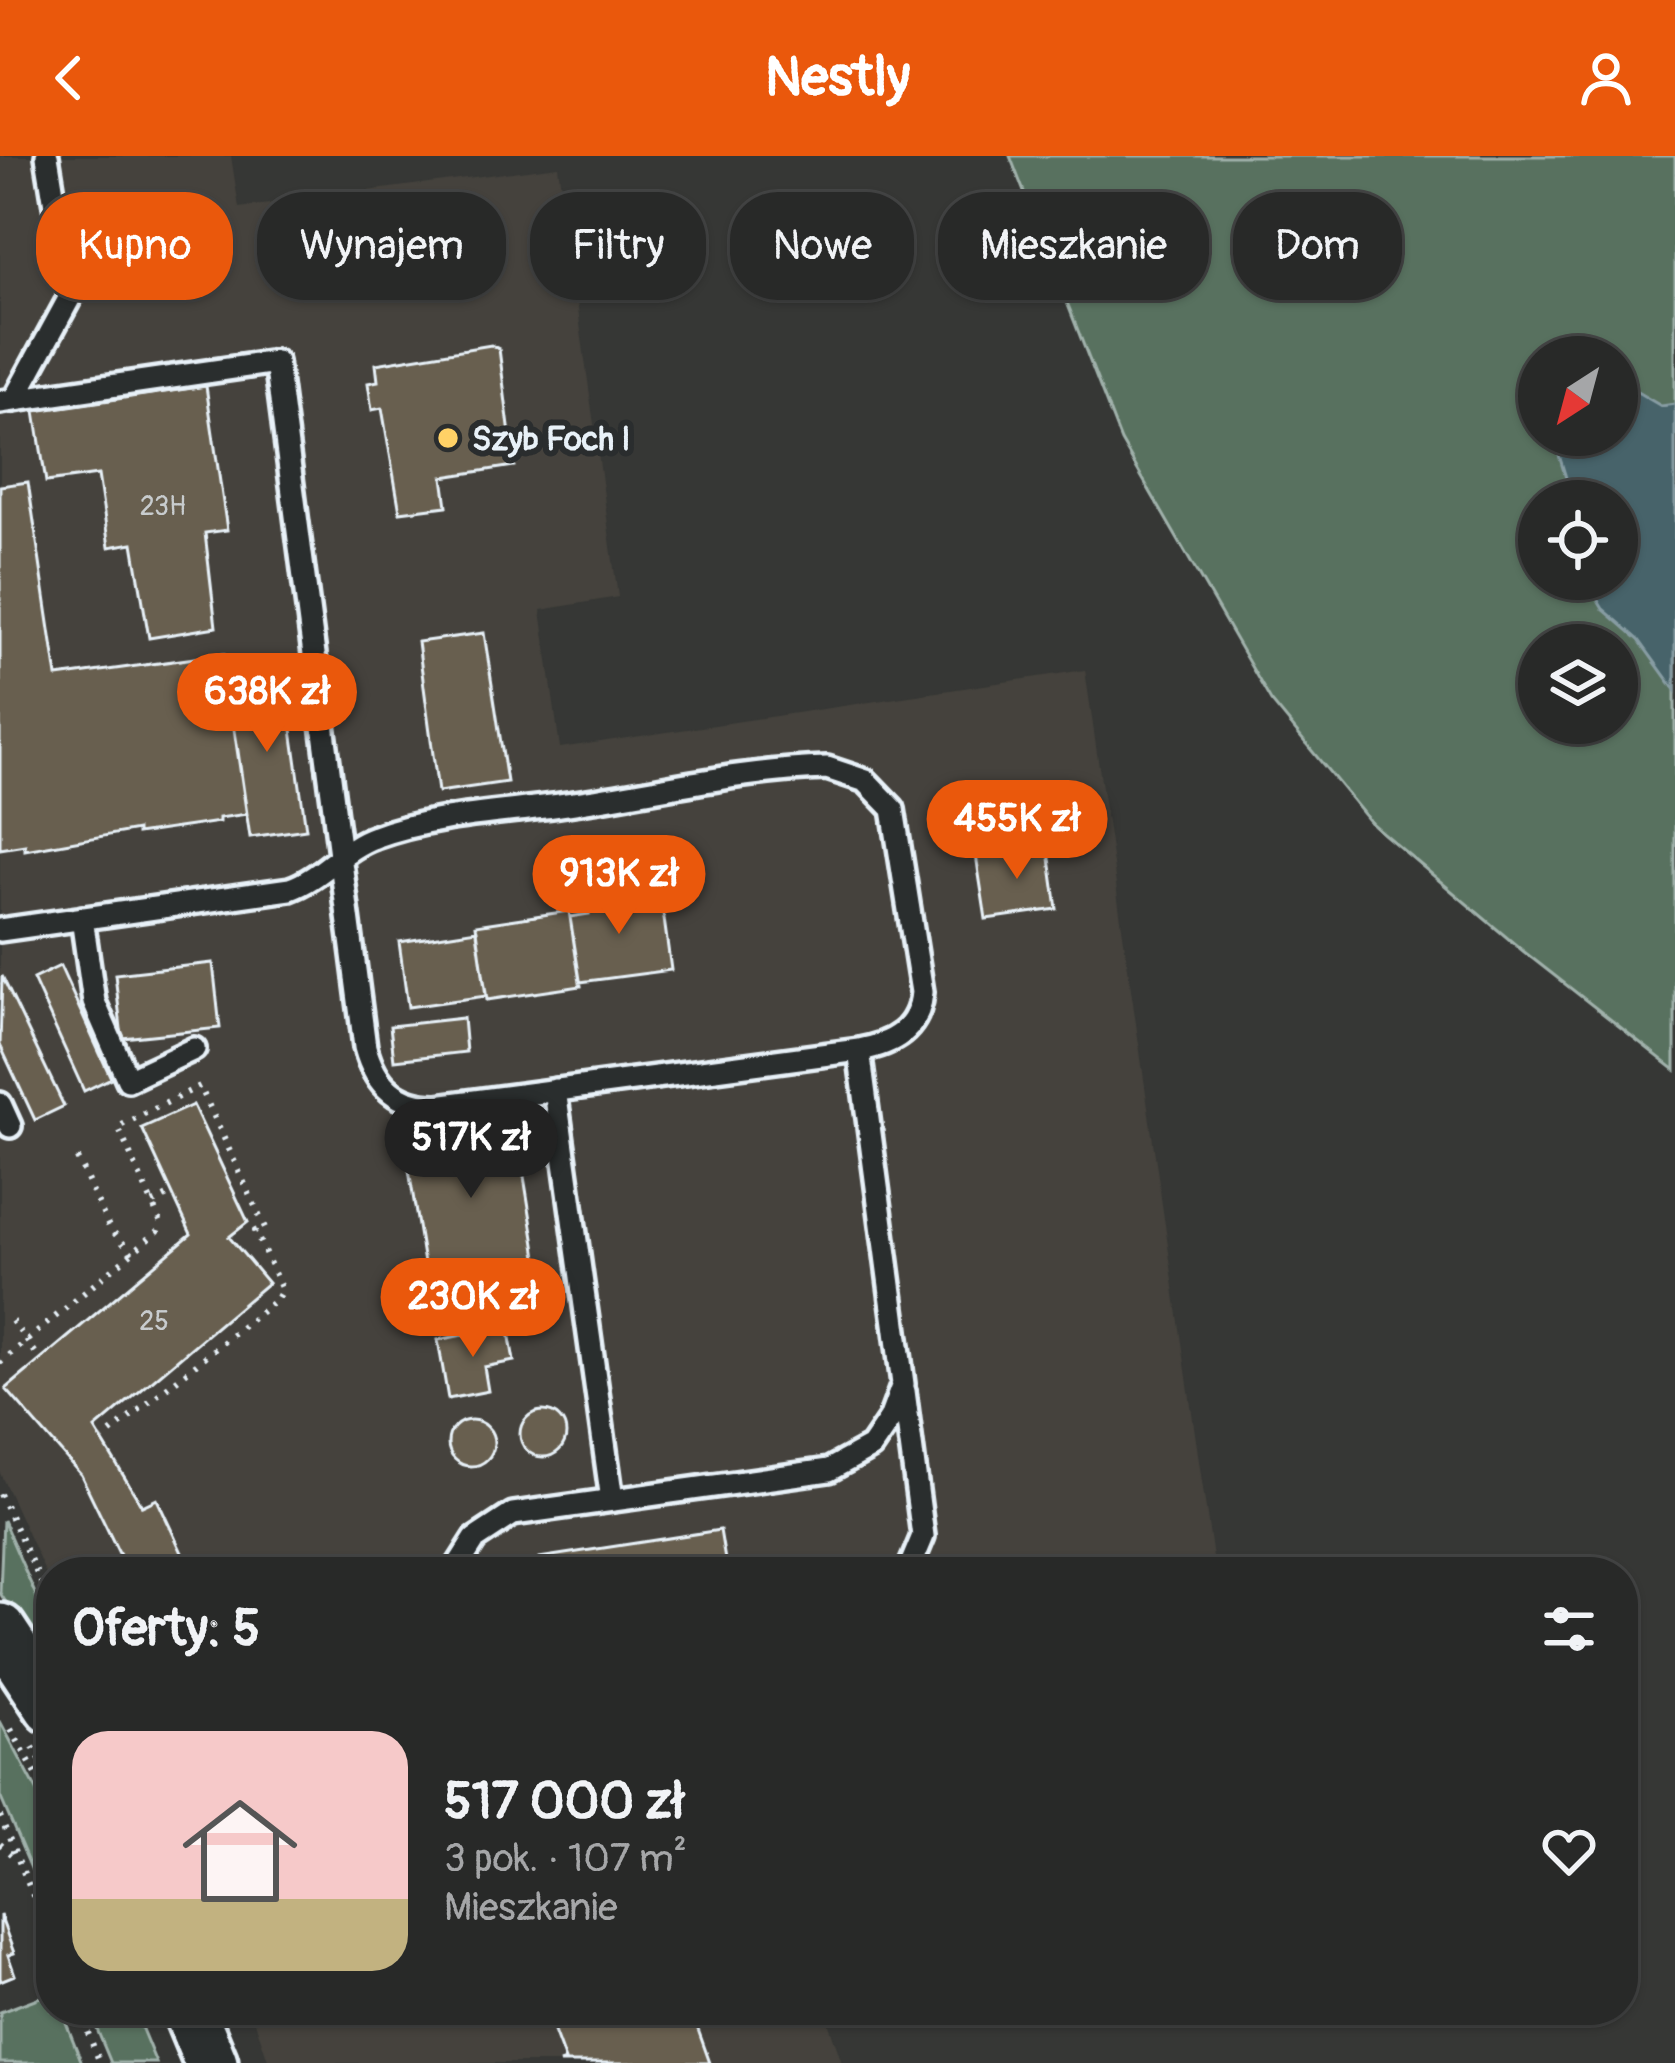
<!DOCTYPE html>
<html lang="pl">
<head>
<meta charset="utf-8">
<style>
  :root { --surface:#282928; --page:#343534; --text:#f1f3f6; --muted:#a5a6a8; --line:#444545; --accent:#ea580c }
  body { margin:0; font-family:Pangolin,sans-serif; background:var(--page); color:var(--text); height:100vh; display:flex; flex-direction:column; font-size:45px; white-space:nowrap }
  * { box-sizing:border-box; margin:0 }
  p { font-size:39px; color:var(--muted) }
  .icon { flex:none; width:66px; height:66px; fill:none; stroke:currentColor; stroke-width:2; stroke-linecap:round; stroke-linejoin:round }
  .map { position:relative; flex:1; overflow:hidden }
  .sheet { position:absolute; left:36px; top:1401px; width:1602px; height:468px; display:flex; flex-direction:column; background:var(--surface); border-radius:48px; box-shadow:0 3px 9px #0004,0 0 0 3px var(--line) }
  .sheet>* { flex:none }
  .hud { position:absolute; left:36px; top:36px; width:1605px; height:108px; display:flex; gap:24px }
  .needle { width:78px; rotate:216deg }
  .tools { position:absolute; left:1518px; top:180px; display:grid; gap:24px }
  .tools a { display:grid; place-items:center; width:120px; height:120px; border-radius:50%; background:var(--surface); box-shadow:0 3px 9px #0004,0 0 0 3px var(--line); font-size:60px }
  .price { position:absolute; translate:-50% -102px; padding:0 27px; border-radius:42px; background:var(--accent); color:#fff; font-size:39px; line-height:78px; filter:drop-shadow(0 3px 6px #0008) }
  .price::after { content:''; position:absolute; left:50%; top:72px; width:36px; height:27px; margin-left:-18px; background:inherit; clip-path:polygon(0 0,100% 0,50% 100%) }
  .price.on { background:#222; color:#fff }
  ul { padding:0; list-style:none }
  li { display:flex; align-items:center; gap:36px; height:300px; padding:0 36px }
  li span { display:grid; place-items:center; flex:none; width:336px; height:240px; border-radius:36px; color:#555 }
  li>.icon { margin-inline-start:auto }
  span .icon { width:144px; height:144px; fill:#fffc; stroke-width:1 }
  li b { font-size:51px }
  h2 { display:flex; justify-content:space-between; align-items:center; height:144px; padding:0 36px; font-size:51px }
  .chip { padding:0 42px; border-radius:48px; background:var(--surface); box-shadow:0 3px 9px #0004,0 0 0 3px var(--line); font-size:42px; line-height:108px }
  .chip.on { background:var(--accent); color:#fff }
  header { display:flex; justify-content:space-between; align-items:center; height:156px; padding:0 36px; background:var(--accent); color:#fff; font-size:54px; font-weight:700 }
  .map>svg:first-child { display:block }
  .built { fill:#45433d }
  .green { fill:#58715e; stroke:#a0b1ab; stroke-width:3; fill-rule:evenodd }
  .water { fill:#46646a; stroke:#879ca3; stroke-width:3 }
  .building { fill:#675f4f; stroke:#e8f1f8; stroke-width:3 }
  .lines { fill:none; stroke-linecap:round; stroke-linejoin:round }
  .service-casing { stroke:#e8f1f8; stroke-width:30 }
  .tertiary-casing { stroke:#e8f1f8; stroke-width:60 }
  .path { stroke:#e8f1f8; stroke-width:6; stroke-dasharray:3 9; stroke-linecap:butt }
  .service { stroke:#2a2d2e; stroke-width:21 }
  .tertiary { stroke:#2a2d2e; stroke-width:51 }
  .poi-dot { fill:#ffd166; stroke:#2a2d2e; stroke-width:4.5 }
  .labels { text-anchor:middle; stroke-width:12; stroke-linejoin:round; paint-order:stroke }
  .number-label { font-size:27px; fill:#c8ccce }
  .poi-label { font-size:33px; font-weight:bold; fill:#e8f1f8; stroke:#2a2d2e; text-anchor:start }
</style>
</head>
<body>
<header><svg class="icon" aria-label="back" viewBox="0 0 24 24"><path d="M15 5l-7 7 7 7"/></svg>Nestly<svg class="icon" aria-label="person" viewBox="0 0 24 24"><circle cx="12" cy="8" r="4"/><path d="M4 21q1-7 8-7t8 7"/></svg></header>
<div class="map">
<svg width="1675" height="1907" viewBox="0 0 1675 1907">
  <rect width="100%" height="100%" fill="#363735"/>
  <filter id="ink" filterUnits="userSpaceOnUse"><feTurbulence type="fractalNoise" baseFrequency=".00833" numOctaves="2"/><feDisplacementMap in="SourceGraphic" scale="24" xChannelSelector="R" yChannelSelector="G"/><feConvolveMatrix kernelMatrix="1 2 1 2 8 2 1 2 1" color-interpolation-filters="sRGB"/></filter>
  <g filter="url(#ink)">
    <path class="built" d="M0,0h231l8,52 319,-42 60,431 -77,13 19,138 525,-78 129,895 -44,7h-1119v13l-51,-112z
      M251,1854h573l18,53h-573z"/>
    <path class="green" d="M1010,0h665v914l-152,-119 -151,-127 -101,-123 -150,-260zM1539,201h78v78h-78zM1539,345h78v78h-78zM1539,489h78v78h-78z
      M3,1364l48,110v43l-51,-80z
      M0,1565l51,96v98l-51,-119z
      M51,1837v17h10l21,53h-82v-51z
      M89,1854h45l22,53h-45z"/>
    <path class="water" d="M1620,226l41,24 14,-2v286l-36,-50 -36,-31 -18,-30h32v-78h-44l-18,-59 3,-7h59z"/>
    <path class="building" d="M491,189l8,4 15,117 -71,11 4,29 -47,6 -18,-104 -10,2 -4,-27 10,-2 -2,-17z
      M206,230l21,144 -22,3 11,94 -67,11 -16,-95 -24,4 -11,-72 -52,7 -11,-71z
      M28,326l29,195 167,-23 23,160 -28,4v4l-82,12v-4l-112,20v-5l-25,4v-363z
      M484,477l23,149 -69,10 -20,-150z
      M284,517l22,156 -56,8 -23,-156z
      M1044,660l4,28 -67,10 -4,-29z
      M1048,688l9,65 -71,10 -10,-64z
      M627,727l3,25 32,-4 9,66 -91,12 -10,-65 19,-3 -3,-25z
      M569,755l12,75 -94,14 -11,-75z
      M477,774l9,66 -78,11 -9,-65z
      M213,807l7,65 -98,10 -7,-64z
      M60,810l51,112 -27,13 -51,-112z
      M2,820l62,130 -29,14 -35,-75z
      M463,862l3,34 -72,8 -4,-34z
      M193,949l55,117 -19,15 39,46 -173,146 47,77 15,-7 34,73h-63l-47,-97 -75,-86 185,-155 -49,-106z
      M515,965l23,142 -111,19 -23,-143z
      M508,1170l6,35 -30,6 4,24 -40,8 -10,-59z
      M520 1278a23 23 0 1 1 46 0a23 23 0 1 1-46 0Z
      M448 1287a23 23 0 1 1 46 0a23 23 0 1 1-46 0Z
      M720,1374l7,42h-186l-2,-14z
      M0,1759l14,38 -6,2 7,20 -15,6z
      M546,1854h145l19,53h-151l6,-2z"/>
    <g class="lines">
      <defs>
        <path id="service" d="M14,244l56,-103 -23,-141
          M0,246l276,-40 89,685c10,38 32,59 72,59l422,-56c34,-6 60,-20 63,-58l-29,-183 -27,-28 -39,-13c-84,2 -170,23 -253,35 -64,10 -138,11 -199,34 -32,11 -53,41 -85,52l-290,41
          M82,762l12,84 34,78 66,-31
          M555,934l57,410
          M0,948l10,22
          M904,1235l19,145 -15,36
          M454,1416l21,-33 38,-25 316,-44 42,-23 19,-28 13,-35 -44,-334"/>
        <path id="tertiary" d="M0,1474l51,77
          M189,1854l22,53"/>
      </defs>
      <use href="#service" class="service-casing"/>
      <use href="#tertiary" class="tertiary-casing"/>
      <path class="path" d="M77,1002l32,69 23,26
        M153,1047l19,-9
        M12,1165l29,39
        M0,1207l158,-132 3,-8 -43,-96 82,-41 65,142 -10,3 27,59 -5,9 -174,140
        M0,1338l51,110
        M11,1573l40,72
        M33,1591l18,33
        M0,1660l51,123
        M0,1688l15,14
        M79,1854l21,53"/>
      <use href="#service" class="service"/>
      <use href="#tertiary" class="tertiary"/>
    </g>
  </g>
  <circle class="poi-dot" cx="448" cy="282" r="12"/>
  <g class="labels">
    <g class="number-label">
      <text x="163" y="359">23H</text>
      <text x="154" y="1174">25</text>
    </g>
    <g class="poi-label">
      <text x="472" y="294">Szyb Foch I</text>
    </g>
  </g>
</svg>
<div class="tools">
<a><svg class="needle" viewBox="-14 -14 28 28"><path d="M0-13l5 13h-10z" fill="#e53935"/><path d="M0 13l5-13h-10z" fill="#a5a6a8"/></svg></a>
<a><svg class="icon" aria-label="locate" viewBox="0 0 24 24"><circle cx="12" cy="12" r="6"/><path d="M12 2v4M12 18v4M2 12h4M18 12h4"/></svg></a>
<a><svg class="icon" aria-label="layers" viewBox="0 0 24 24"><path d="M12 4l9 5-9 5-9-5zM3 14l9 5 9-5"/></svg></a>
</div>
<b class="price" style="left:267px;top:599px">638K zł</b>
<b class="price" style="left:1017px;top:726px">455K zł</b>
<b class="price" style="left:619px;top:781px">913K zł</b>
<b class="price on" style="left:471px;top:1045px">517K zł</b>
<b class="price" style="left:473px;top:1204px">230K zł</b>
<div class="hud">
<a class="chip on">Kupno</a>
<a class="chip">Wynajem</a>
<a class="chip">Filtry</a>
<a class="chip">Nowe</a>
<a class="chip">Mieszkanie</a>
<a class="chip">Dom</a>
</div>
<section class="sheet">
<h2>Oferty: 5<svg class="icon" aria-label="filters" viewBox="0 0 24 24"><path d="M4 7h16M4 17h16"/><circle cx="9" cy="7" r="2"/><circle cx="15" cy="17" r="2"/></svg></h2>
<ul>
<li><span style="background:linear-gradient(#f6c9c9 70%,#c2b280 0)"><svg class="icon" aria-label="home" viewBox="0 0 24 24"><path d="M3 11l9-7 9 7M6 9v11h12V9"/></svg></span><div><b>517 000 zł</b><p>3 pok. · 107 m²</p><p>Mieszkanie</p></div><svg class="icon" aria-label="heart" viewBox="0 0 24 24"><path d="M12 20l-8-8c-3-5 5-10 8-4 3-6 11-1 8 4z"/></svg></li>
</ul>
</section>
</div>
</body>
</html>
